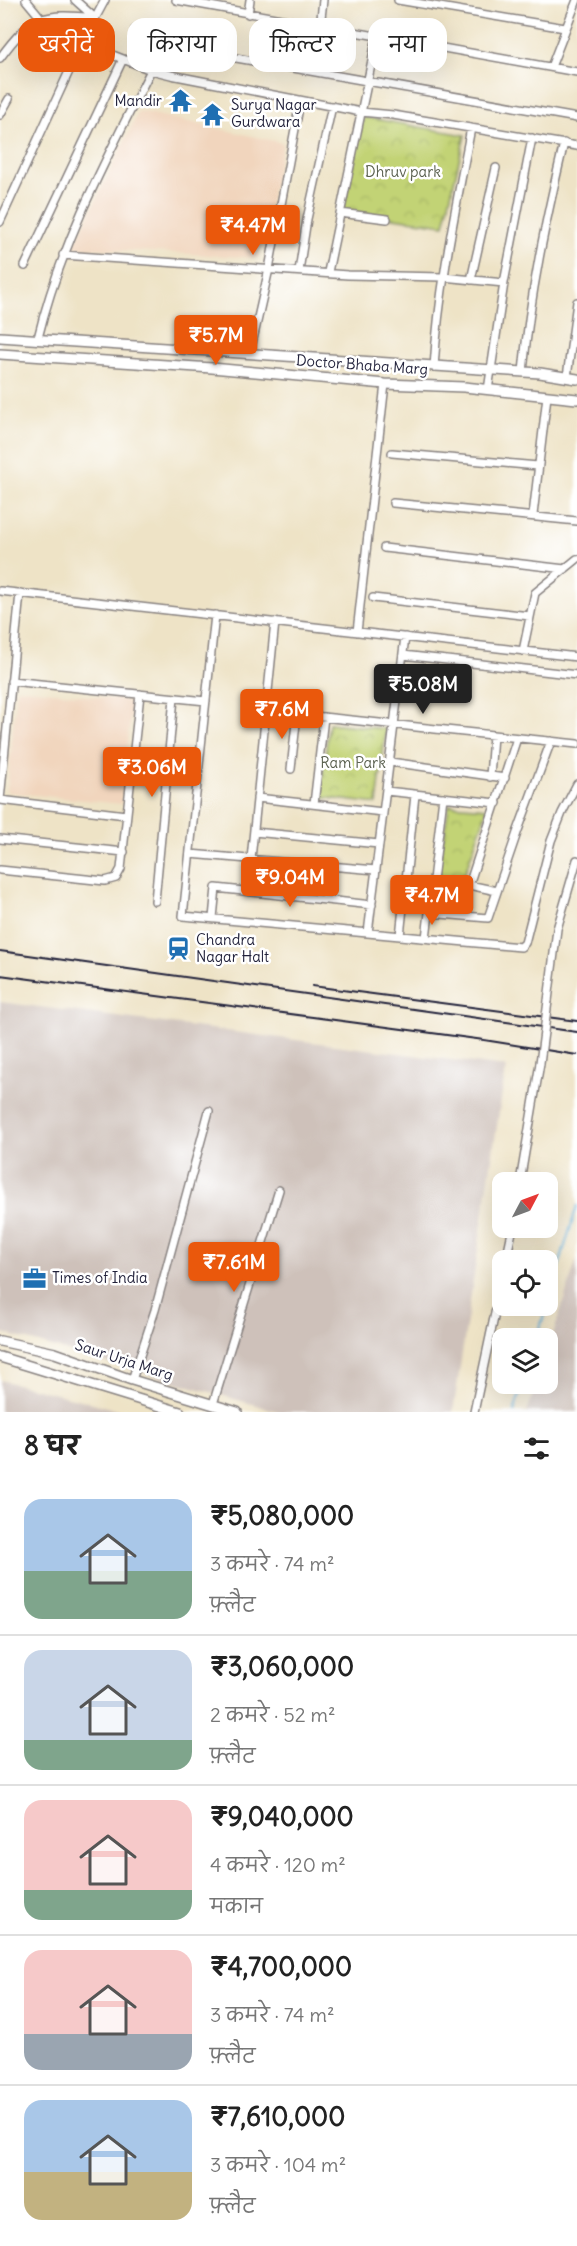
<!DOCTYPE html>
<html lang="hi">
<head>
<meta charset="utf-8">
<style>
  :root { --surface:#fff; --page:#f2f2f2; --text:#222; --muted:#767676; --line:#e0e0e0; --accent:#ea580c }
  body { margin:0; font-family:Delius,"Playpen Sans Deva",sans-serif; background:var(--page); color:var(--text); height:100vh; display:flex; flex-direction:column; font-size:22px; white-space:nowrap }
  * { box-sizing:border-box; margin:0 }
  p { font-size:20px; color:var(--muted) }
  .icon { flex:none; width:33px; height:33px; fill:none; stroke:currentColor; stroke-width:2; stroke-linecap:round; stroke-linejoin:round }
  .map { position:relative; height:1412px; overflow:hidden }
  .sheet { display:flex; flex-direction:column; background:var(--surface); flex:1 }
  .sheet>* { flex:none }
  .guide { position:absolute; left:18px; top:18px; width:542px; height:54px; display:flex; gap:12px }
  .needle { width:39px; rotate:49deg }
  .controls { position:absolute; left:492px; top:1172px; display:grid; gap:12px }
  .controls a { display:grid; place-items:center; width:66px; height:66px; border-radius:12px; background:var(--surface); box-shadow:0 6px 24px #0002; font-size:30px }
  .price { position:absolute; translate:-50% -51px; padding:0 14px; border-radius:6px; background:var(--accent); color:#fff; font-size:20px; line-height:39px; filter:drop-shadow(0 2px 3px #0008) }
  .price::after { content:''; position:absolute; left:50%; top:36px; width:18px; height:14px; margin-left:-9px; background:inherit; clip-path:polygon(0 0,100% 0,50% 100%) }
  .price.active { background:#222; color:#fff }
  ul { padding:0; list-style:none }
  li { display:flex; align-items:center; gap:18px; height:150px; padding:0 24px }
  li+li { border-top:2px solid var(--line) }
  li span { display:grid; place-items:center; flex:none; width:168px; height:120px; border-radius:18px; color:#555 }
  li>.icon { margin-inline-start:auto }
  span .icon { width:72px; height:72px; fill:#fffc; stroke-width:1 }
  li b { font-size:26px }
  h2 { display:flex; justify-content:space-between; align-items:center; height:72px; padding:0 24px; font-size:26px }
  .chip { padding:0 21px; border-radius:18px; background:var(--surface); box-shadow:0 6px 24px #0002; font-size:21px; line-height:54px }
  .chip.active { background:var(--accent); color:#fff }
  .map>svg:first-child { display:block }
  .built { fill:#f1d5bd }
  .industrial { fill:#cec1ba }
  .park { fill:url(#park-crowns); stroke:#727a58; stroke-width:1.5 }
  .lines { fill:none; stroke-linecap:round; stroke-linejoin:round }
  .stream { stroke:#63b3de; stroke-width:2 }
  .street-casing { stroke:#888280; stroke-width:10 }
  .secondary-casing { stroke:#888280; stroke-width:12 }
  .street { stroke:#fff; stroke-width:7 }
  .secondary { stroke:#fff; stroke-width:9 }
  .rail { stroke:#22223b; stroke-width:2 }
  .street-bridge-casing { stroke:#888280; stroke-width:10; stroke-linecap:butt }
  .street-bridge { stroke:#fff; stroke-width:7 }
  .labels { text-anchor:middle; stroke-width:5; stroke-linejoin:round; paint-order:stroke }
  .poi-label { font-size:15px; fill:#22223b; stroke:#fff; text-anchor:start }
  .park-label { font-size:15px; fill:#5a604f; stroke:#fff }
  .street-label { font-size:15px; fill:#22223b; stroke:#fff }
</style>
</head>
<body>
<div class="map">
<svg width="577" height="1412" viewBox="0 0 577 1412">
  <defs>
    <pattern id="park-crowns" width="20" height="18" patternUnits="userSpaceOnUse" patternTransform="scale(1.5)"><rect width="20" height="18" fill="#c2d375"/><path d="M2 6a3 3 0 1 1 6 0M12 15a3 3 0 1 1 6 0" fill="none" stroke="#a6b566"/></pattern>
  </defs>
  <rect width="100%" height="100%" fill="#fff"/>
  <filter id="ink" filterUnits="userSpaceOnUse"><feTurbulence type="fractalNoise" baseFrequency=".0167" numOctaves="2"/><feDisplacementMap in="SourceGraphic" scale="12" xChannelSelector="R" yChannelSelector="G"/><feConvolveMatrix kernelMatrix="1 2 1 2 8 2 1 2 1" color-interpolation-filters="sRGB"/></filter>
  <filter id="wash" filterUnits="userSpaceOnUse"><feTurbulence type="fractalNoise" baseFrequency=".008" numOctaves="4" result="noise"/><feDisplacementMap in="SourceGraphic" scale="24" xChannelSelector="R" yChannelSelector="G"/><feGaussianBlur stdDeviation="1.35" result="paint"/><feColorMatrix in="noise" values="0 0 0 0 0 0 0 0 0 0 0 0 0 0 0 0 0 1.4 0 .05"/><feComposite in="paint" operator="in"/></filter>
  <g filter="url(#wash)">
    <rect width="100%" height="100%" fill="#eee3c6"/>
    <path class="built" d="M139,111l144,32 -25,115 -185,-11z
      M17,688l115,13 -11,103 -114,-12z"/>
    <path class="industrial" d="M0,1002l506,65 -53,345h-173l-280,-80z
      M577,1259v153h-50l10,-29h11v-33z
      M0,1380l89,22 35,10h-124z"/>
    <path class="park" d="M363,117l102,18 -21,90 -101,-14z
      M329,723l57,6 -9,75 -57,-7z
      M449,805l39,3 -25,70 -26,-1z"/>
    <g class="lines">
      <path class="stream" d="M548,1302l29,-96
        M537,1338l10,-33
        M514,1412l9,-29"/>
    </g>
  </g>
  <g filter="url(#ink)">
    <g class="lines">
      <defs>
        <path id="street" d="M26,0l15,18
          M75,0l20,18
          M176,0l401,72
          M398,0l167,28
          M248,14l2,-14
          M320,27l3,-27
          M135,30l67,22 375,66
          M82,43l69,27 20,5 190,37 32,3 184,31
          M0,58c31,-43 44,-45 95,-40
          M551,67l26,-67
          M0,115l9,-16
          M340,213l47,6
          M0,222l82,-179 23,-43
          M63,255l285,20 95,2 61,6
          M25,266l98,-207
          M299,271l8,-52 25,-113
          M328,272l49,-236
          M471,280l25,-112
          M38,338c23,-95 69,-181 113,-268
          M250,353l19,-84 31,-167
          M434,367c5,-81 22,-160 37,-239
          M523,372c7,-78 23,-153 41,-229
          M567,377l10,-75
          M488,390l16,-107 28,-145
          M392,453l146,13
          M393,503l184,18
          M533,515l14,-119
          M384,548l181,21
          M0,591l577,66
          M373,598l157,18
          M215,615l-32,301 338,31 4,-4 26,-102 11,-28 15,-29
          M357,632l28,-248
          M523,651l12,-58 42,-34
          M403,655l174,20
          M11,681l195,20
          M266,711l311,33
          M390,762l115,16
          M291,769l6,-55
          M490,777l3,-42
          M386,791l111,12
          M257,798l126,14
          M0,800l20,-207
          M0,800l126,15
          M314,804l10,-87
          M254,832l125,12
          M0,839l124,13
          M190,854l186,16
          M251,859l24,-237
          M0,870l105,11 11,-3 5,-9 19,-175
          M432,881l37,4 48,-147
          M469,885l28,6
          M155,901l19,-203
          M429,913l59,5 29,-85 34,-92
          M213,918l3,-30 156,17
          M368,933l37,-296
          M400,936l15,-141
          M426,938l17,-141
          M548,1001l9,-72 20,-69
          M520,1182l20,-119
          M506,1260l7,-33
          M132,1380l23,-70 54,-199
          M213,1404l66,-214
          M474,1412l28,-132"/>
        <path id="secondary" d="M0,337l540,36 37,6
          M0,354l212,14 173,16 79,3 113,12
          M0,1341l55,12 77,27 105,32
          M0,1357l180,55"/>
      </defs>
      <use href="#street" class="street-casing"/>
      <use href="#secondary" class="secondary-casing"/>
      <use href="#street" class="street"/>
      <use href="#secondary" class="secondary"/>
      <path class="rail" d="M0,951c192,26 384,55 577,81
        M0,975l484,65 93,15
        M312,986l265,35"/>
      <defs>
        <path id="street-bridge" d="M540,1063l8,-62"/>
      </defs>
      <use href="#street-bridge" class="street-bridge-casing"/>
      <use href="#street-bridge" class="street-bridge"/>
    </g>
  </g>
  <defs>
    <symbol id="temple-bare" viewBox="-9 -9 18 18"><path d="M0-6L5-2H3V0L6.5 2.5H4V6H1.5V3h-3V6H-4V2.5H-6.5L-3 0V-2H-5Z" fill="#1f6fb2" stroke="#fff" stroke-width="2.5" paint-order="stroke"/></symbol>
    <symbol id="station-bare" viewBox="-9 -9 18 18"><path d="M-3-6H3Q5-6 5-4V2Q5 4 3 4L4.5 6H3L1.5 4h-3L-3 6H-4.5L-3 4Q-5 4-5 2V-4Q-5-6-3-6ZM-3.5-4v3h7v-3ZM-3.5 1v1.5H-2V1ZM2 1v1.5H3.5V1Z" fill="#1f6fb2" stroke="#fff" stroke-width="2.5" paint-order="stroke"/></symbol>
    <symbol id="office-bare" viewBox="-9 -9 18 18"><path d="M-6-3h4V-5.5h4V-3h4V5H-6ZM-1-4.5V-3h2v-1.5ZM-6 0V1H6V0Z" fill="#1f6fb2" stroke="#fff" stroke-width="2.5" paint-order="stroke"/></symbol>
  </defs>
  <g fill-rule="evenodd">
    <use href="#temple-bare" x="164" y="84" width="33" height="33"/>
    <use href="#temple-bare" x="196" y="98" width="33" height="33"/>
    <use href="#station-bare" x="162" y="932" width="33" height="33"/>
    <use href="#office-bare" x="18" y="1262" width="33" height="33"/>
  </g>
  <g class="labels">
    <g class="poi-label">
      <text x="162" y="106" text-anchor="end">Mandir</text>
      <text x="231" y="110">Surya Nagar<tspan x="231" dy="17">Gurdwara</tspan></text>
      <text x="196" y="945">Chandra<tspan x="196" dy="17">Nagar Halt</tspan></text>
      <text x="52" y="1283">Times of India</text>
    </g>
    <g class="park-label">
      <text x="403" y="177">Dhruv park</text>
      <text x="353" y="768">Ram Park</text>
    </g>
    <g class="street-label">
      <text transform="translate(362 365) rotate(4)" y="5">Doctor Bhaba Marg</text>
      <text transform="translate(124 1360) rotate(18)" y="5">Saur Urja Marg</text>
    </g>
  </g>
</svg>
<div class="controls">
<a><svg class="needle" viewBox="-14 -14 28 28"><path d="M0-13l5 13h-10z" fill="#e53935"/><path d="M0 13l5-13h-10z" fill="#767676"/></svg></a>
<a><svg class="icon" aria-label="locate" viewBox="0 0 24 24"><circle cx="12" cy="12" r="6"/><path d="M12 2v4M12 18v4M2 12h4M18 12h4"/></svg></a>
<a><svg class="icon" aria-label="layers" viewBox="0 0 24 24"><path d="M12 4l9 5-9 5-9-5zM3 14l9 5 9-5"/></svg></a>
</div>
<b class="price" style="left:253px;top:256px">₹4.47M</b>
<b class="price" style="left:216px;top:366px">₹5.7M</b>
<b class="price active" style="left:423px;top:715px">₹5.08M</b>
<b class="price" style="left:282px;top:740px">₹7.6M</b>
<b class="price" style="left:152px;top:798px">₹3.06M</b>
<b class="price" style="left:290px;top:908px">₹9.04M</b>
<b class="price" style="left:432px;top:926px">₹4.7M</b>
<b class="price" style="left:234px;top:1293px">₹7.61M</b>
<div class="guide">
<a class="chip active">खरीदें</a>
<a class="chip">किराया</a>
<a class="chip">फ़िल्टर</a>
<a class="chip">नया</a>
</div>
</div>
<section class="sheet">
<h2>8 घर<svg class="icon" aria-label="filters" viewBox="0 0 24 24"><path d="M4 7h16M4 17h16"/><circle cx="9" cy="7" r="2"/><circle cx="15" cy="17" r="2"/></svg></h2>
<ul>
<li><span style="background:linear-gradient(#a9c7e8 60%,#7fa58c 0)"><svg class="icon" aria-label="home" viewBox="0 0 24 24"><path d="M3 11l9-7 9 7M6 9v11h12V9"/></svg></span><div><b>₹5,080,000</b><p>3 कमरे · 74 m²</p><p>फ़्लैट</p></div></li>
<li><span style="background:linear-gradient(#c9d6e8 75%,#7fa58c 0)"><svg class="icon" aria-label="home" viewBox="0 0 24 24"><path d="M3 11l9-7 9 7M6 9v11h12V9"/></svg></span><div><b>₹3,060,000</b><p>2 कमरे · 52 m²</p><p>फ़्लैट</p></div></li>
<li><span style="background:linear-gradient(#f6c9c9 75%,#7fa58c 0)"><svg class="icon" aria-label="home" viewBox="0 0 24 24"><path d="M3 11l9-7 9 7M6 9v11h12V9"/></svg></span><div><b>₹9,040,000</b><p>4 कमरे · 120 m²</p><p>मकान</p></div></li>
<li><span style="background:linear-gradient(#f6c9c9 70%,#9aa5b1 0)"><svg class="icon" aria-label="home" viewBox="0 0 24 24"><path d="M3 11l9-7 9 7M6 9v11h12V9"/></svg></span><div><b>₹4,700,000</b><p>3 कमरे · 74 m²</p><p>फ़्लैट</p></div></li>
<li><span style="background:linear-gradient(#a9c7e8 60%,#c2b280 0)"><svg class="icon" aria-label="home" viewBox="0 0 24 24"><path d="M3 11l9-7 9 7M6 9v11h12V9"/></svg></span><div><b>₹7,610,000</b><p>3 कमरे · 104 m²</p><p>फ़्लैट</p></div></li>
</ul>
</section>
</body>
</html>
